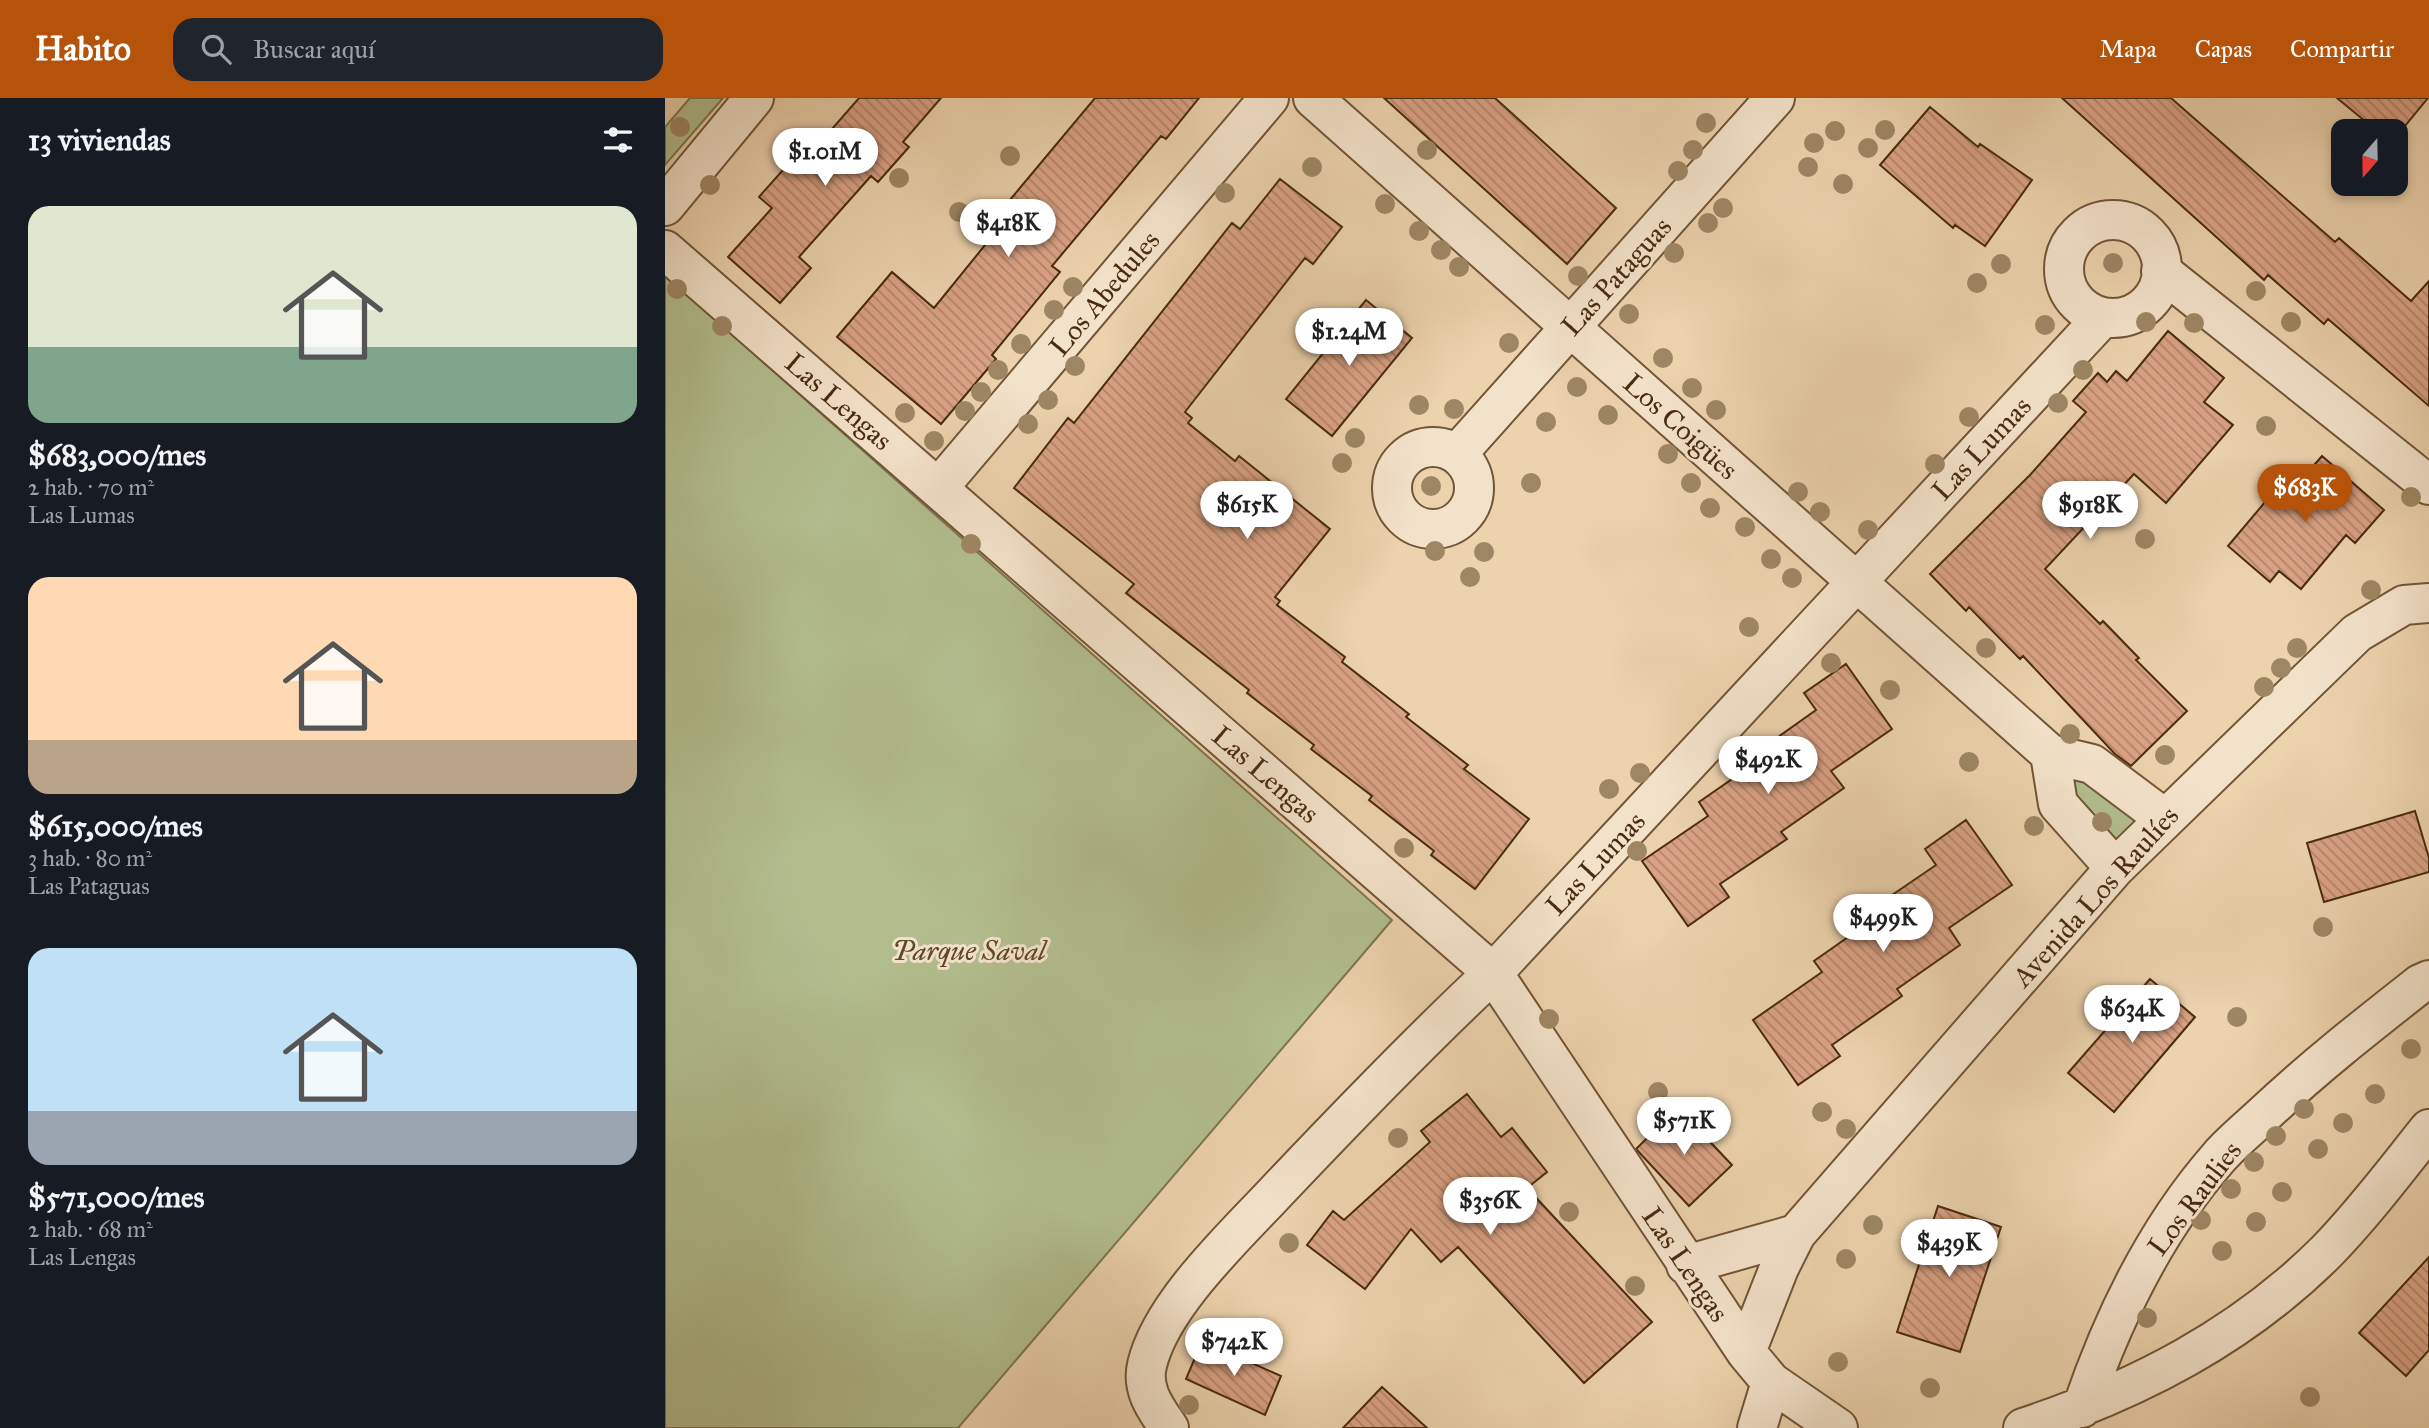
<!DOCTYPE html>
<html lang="es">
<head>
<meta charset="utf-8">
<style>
  :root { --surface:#171b24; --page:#20242c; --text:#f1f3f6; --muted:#9ea1a6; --accent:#b45309 }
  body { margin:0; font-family:"IM FELL Great Primer",serif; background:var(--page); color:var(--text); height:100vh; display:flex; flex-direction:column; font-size:26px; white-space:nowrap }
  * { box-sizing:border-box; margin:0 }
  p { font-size:23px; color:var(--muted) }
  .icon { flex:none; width:38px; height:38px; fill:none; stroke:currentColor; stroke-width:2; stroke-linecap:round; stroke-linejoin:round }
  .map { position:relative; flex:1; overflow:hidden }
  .drawer { display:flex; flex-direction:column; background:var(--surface); width:665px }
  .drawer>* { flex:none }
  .needle { width:46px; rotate:200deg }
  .buttons { position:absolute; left:1666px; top:21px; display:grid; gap:14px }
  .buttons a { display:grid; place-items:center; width:77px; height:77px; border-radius:14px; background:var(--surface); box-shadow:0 4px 10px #0003; font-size:35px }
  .price { position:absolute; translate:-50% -60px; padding:0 16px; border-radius:24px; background:#fff; color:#222; font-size:23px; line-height:46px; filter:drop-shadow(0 2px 4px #0008) }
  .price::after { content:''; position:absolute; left:50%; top:42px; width:21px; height:16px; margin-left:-10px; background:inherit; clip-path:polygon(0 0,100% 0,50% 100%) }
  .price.selected { background:var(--accent); color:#fff }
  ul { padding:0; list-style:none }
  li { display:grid; align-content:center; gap:14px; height:371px; padding:0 28px }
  li span { display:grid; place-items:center; height:217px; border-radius:21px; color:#555 }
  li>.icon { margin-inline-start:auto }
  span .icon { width:126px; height:126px; fill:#fffc; stroke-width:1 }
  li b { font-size:30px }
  h2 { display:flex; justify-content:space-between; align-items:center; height:84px; padding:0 28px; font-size:30px }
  header { display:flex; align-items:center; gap:42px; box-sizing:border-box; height:98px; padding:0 35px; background:var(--accent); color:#fff }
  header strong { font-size:33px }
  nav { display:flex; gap:38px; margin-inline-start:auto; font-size:24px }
  .search { width:490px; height:63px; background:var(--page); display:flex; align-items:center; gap:18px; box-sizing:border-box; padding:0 24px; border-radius:21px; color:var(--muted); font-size:26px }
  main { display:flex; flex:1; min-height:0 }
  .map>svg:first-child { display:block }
  .green { fill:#b2bd8e; stroke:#7e744f; stroke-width:2 }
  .building { fill:url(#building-back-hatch); stroke:#492b10; stroke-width:2 }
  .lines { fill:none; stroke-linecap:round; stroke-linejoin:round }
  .minor-casing { stroke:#725537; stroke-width:42 }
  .minor { stroke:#f3e2ca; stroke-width:38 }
  .tree { fill:#9e8664 }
  .labels { text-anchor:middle; stroke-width:6; stroke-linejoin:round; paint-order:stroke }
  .street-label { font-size:28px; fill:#492b10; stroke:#f3e2ca }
  .park-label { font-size:28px; font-style:italic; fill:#5e4829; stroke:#f3e2ca }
</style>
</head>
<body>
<header>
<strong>Habito</strong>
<div class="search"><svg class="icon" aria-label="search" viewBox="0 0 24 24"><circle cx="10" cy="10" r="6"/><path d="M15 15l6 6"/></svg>Buscar aquí</div>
<nav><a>Mapa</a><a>Capas</a><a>Compartir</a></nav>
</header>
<main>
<section class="drawer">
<h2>13 viviendas<svg class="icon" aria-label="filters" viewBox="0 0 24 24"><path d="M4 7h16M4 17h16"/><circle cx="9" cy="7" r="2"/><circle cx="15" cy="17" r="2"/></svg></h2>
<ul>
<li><span style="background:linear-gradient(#dfe7d0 65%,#7fa58c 0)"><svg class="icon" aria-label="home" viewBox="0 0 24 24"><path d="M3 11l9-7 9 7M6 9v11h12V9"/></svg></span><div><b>$683,000/mes</b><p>2 hab. · 70 m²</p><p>Las Lumas</p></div></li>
<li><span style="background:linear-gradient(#ffd9b3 75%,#b9a48a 0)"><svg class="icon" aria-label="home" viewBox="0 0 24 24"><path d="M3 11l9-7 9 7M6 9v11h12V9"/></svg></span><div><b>$615,000/mes</b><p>3 hab. · 80 m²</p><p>Las Pataguas</p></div></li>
<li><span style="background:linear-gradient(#bfe0f5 75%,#9aa5b1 0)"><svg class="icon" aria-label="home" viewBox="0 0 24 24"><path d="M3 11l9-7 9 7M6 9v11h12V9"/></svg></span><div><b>$571,000/mes</b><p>2 hab. · 68 m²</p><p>Las Lengas</p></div></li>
</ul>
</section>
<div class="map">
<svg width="1764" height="1330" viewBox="0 0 1764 1330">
  <defs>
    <pattern id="building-back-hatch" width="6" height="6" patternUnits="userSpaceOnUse" patternTransform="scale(1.75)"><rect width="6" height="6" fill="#daa284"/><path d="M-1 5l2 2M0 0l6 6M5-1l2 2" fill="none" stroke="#b3846b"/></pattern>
  </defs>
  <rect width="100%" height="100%" fill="#ecd2ad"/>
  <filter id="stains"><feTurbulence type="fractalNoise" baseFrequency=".00286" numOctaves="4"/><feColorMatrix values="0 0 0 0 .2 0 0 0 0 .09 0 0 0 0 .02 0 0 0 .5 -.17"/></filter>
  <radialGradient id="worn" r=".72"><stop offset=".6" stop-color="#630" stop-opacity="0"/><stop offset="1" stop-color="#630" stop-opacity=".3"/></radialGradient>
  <path class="green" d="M25,0h33l-58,67v-38z
    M0,177l727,645 -434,508h-293z
    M1418,673l66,46 -37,34 -38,-48 -4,-23z"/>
  <path class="building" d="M194,0h82l-38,44 6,5 -31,35 -7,-6 -72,81 12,11 -31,35 -52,-46 44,-49 -13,-11 31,-35 8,6z
    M430,0h104l-33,41 -5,-3 -109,130 8,6 -68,83 4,4 -55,65 -104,-87 55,-65 42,36 77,-95 -7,-6z
    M719,0h111l121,110 -49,56z
    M1397,0h109l164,144 4,-4 72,63 18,-20v125l-101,-87 -4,5 -56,-49 -4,5z
    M1672,0h91l-32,39v-6h-19z
    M1265,9l48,40 2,-3 52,36 -47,66 -30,-21 -2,3 -73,-63z
    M615,81l62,48 -29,37 -8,-6 -120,154 7,6 -4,5 47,38 4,-5 91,73 -55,68 5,4 -3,4 68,52 -3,5 67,52 -3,3 62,48 -4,4 65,50 -54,70 -44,-34 3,-4 -65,-51 3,-4 -61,-47 3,-4 -67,-52 2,-3 -123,-97 8,-9 -120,-96 54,-70 6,5 158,-200 8,6z
    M701,202l46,38 -80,98 -46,-37z
    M1503,233l56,47 -20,24 29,23 -67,78 -32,-29 -89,95 55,55 3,-3 36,37 -3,2 51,51 -56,55 -16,-12 -92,-98 -3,3 -51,-52 -3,4 -36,-37 100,-99 56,-63 -13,-11 25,-28 9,9 9,-11 11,10z
    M1657,358l62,54 -29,33 -9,-8 -45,54 -22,-18 -9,11 -42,-36 59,-70 10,9z
    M1181,566l46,65 -61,42 13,17 -63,44 6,7 -67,45 9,13 -41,29 -46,-65 66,-45 -9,-14 62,-43 -4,-7 59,-42 -12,-17z
    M1750,713l14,47v14l-105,30 -17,-59z
    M1301,722l46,65 -63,43 11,17 -63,44 5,7 -70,49 8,11 -42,29 -45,-65 69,-48 -8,-11 64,-45 -5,-8 63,-43 -11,-16z
    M1485,881l45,38 -81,95 -46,-39z
    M802,996l34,43 11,-9 35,44 -20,16 125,134 -68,61 -126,-136 -17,15 -30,-33 -46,60 -58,-44 26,-34 11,9 86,-78 -9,-11z
    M1013,1010l54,57 -43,41 -53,-57z
    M1273,1108l63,21 -41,125 -63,-20z
    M1764,1159v93l-23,26 -47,-43z
    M537,1243l79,35 -16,39 -79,-36z
    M717,1289l45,41h-84z"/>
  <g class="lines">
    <defs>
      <path id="minor" d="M648,0l737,656 42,10 72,54
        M0,108l89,-108
        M1399 171a49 49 0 1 1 98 0a49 49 0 1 1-98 0Z
        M0,152l828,723 253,379 25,30 67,46
        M1496,173l268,214
        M727 390a41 41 0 1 1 82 0a41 41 0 1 1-82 0Z
        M792,356l318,-356
        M274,389l330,-389
        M1385,656l8,50 57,64
        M1021,1167l110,-31
        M1081,1254l33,-84 17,-34 319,-366 242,-235 47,-28 25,-2
        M1417,1310c31,-91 73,-178 137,-251 12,-14 28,-27 42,-40 52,-49 103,-89 159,-133l9,-4
        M504,1330c-13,-19 -28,-38 -22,-63 14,-60 87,-128 129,-173 71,-75 141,-148 217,-219l610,-656
        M1092,1330l14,-46
        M1358,1330c114,-38 218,-91 304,-177 37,-38 69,-81 102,-122"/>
    </defs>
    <use href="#minor" class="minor-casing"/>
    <use href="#minor" class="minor"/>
  </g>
  <g class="tree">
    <circle cx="1041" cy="25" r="10"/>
    <circle cx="15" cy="29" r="10"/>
    <circle cx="1220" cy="32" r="10"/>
    <circle cx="1170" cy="33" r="10"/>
    <circle cx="1149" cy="45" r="10"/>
    <circle cx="1203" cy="50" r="10"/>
    <circle cx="762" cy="52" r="10"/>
    <circle cx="1028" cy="52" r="10"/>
    <circle cx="345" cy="58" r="10"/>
    <circle cx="647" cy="69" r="10"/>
    <circle cx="1143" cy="69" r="10"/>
    <circle cx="1013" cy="73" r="10"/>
    <circle cx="234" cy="80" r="10"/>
    <circle cx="1178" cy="86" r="10"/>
    <circle cx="45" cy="87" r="10"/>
    <circle cx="560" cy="95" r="10"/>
    <circle cx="720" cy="106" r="10"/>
    <circle cx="1058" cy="110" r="10"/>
    <circle cx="294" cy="114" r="10"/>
    <circle cx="1043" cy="125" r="10"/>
    <circle cx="754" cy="133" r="10"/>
    <circle cx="776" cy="152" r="10"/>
    <circle cx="1009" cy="155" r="10"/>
    <circle cx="1448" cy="165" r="10"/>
    <circle cx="1336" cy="166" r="10"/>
    <circle cx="794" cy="169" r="10"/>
    <circle cx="913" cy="178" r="10"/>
    <circle cx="1312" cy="185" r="10"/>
    <circle cx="408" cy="189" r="10"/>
    <circle cx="12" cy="191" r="10"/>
    <circle cx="1591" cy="193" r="10"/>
    <circle cx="389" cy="212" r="10"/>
    <circle cx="964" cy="216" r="10"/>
    <circle cx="1481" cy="224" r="10"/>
    <circle cx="1626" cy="224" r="10"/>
    <circle cx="1529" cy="225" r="10"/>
    <circle cx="1380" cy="227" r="10"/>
    <circle cx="57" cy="228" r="10"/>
    <circle cx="844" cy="245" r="10"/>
    <circle cx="356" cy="246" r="10"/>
    <circle cx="998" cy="260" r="10"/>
    <circle cx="410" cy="268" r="10"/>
    <circle cx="333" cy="272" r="10"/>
    <circle cx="1418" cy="272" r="10"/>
    <circle cx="912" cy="289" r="10"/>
    <circle cx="1027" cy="290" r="10"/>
    <circle cx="316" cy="294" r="10"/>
    <circle cx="383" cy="302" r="10"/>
    <circle cx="1393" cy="305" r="10"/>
    <circle cx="754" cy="307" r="10"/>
    <circle cx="789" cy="311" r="10"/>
    <circle cx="1051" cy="312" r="10"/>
    <circle cx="300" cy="313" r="10"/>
    <circle cx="240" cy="315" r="10"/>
    <circle cx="943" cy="317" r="10"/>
    <circle cx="1304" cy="319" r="10"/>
    <circle cx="881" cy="324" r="10"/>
    <circle cx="363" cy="326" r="10"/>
    <circle cx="1601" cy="328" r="10"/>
    <circle cx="690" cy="340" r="10"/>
    <circle cx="269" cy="343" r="10"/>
    <circle cx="1003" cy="356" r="10"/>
    <circle cx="677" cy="365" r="10"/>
    <circle cx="1270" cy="366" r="10"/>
    <circle cx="866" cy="385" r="10"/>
    <circle cx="1026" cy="385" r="10"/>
    <circle cx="766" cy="388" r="10"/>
    <circle cx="1133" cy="394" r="10"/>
    <circle cx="1746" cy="399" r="10"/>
    <circle cx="1045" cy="410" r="10"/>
    <circle cx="1155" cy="414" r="10"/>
    <circle cx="1080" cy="429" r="10"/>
    <circle cx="1203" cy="432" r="10"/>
    <circle cx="1480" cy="441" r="10"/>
    <circle cx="306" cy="446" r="10"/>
    <circle cx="770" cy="453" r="10"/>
    <circle cx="819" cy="454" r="10"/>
    <circle cx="1106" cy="461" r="10"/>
    <circle cx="805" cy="479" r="10"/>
    <circle cx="1127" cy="480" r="10"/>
    <circle cx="1706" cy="492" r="10"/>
    <circle cx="1084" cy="529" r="10"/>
    <circle cx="1321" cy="550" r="10"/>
    <circle cx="1632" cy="550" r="10"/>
    <circle cx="1166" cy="565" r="10"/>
    <circle cx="1616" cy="570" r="10"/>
    <circle cx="1599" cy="589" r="10"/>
    <circle cx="1225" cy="592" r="10"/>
    <circle cx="1405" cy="636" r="10"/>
    <circle cx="1500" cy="657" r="10"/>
    <circle cx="1304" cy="664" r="10"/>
    <circle cx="975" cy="675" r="10"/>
    <circle cx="944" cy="691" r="10"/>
    <circle cx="1437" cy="724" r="10"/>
    <circle cx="1369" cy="728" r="10"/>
    <circle cx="739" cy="750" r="10"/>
    <circle cx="972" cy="753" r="10"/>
    <circle cx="1658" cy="829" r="10"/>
    <circle cx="1572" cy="919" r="10"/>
    <circle cx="884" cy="921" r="10"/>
    <circle cx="1746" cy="951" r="10"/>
    <circle cx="993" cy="994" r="10"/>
    <circle cx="1710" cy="996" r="10"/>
    <circle cx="1639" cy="1011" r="10"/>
    <circle cx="1157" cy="1014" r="10"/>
    <circle cx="1678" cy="1025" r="10"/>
    <circle cx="1181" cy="1031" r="10"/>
    <circle cx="1611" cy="1038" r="10"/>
    <circle cx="733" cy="1040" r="10"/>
    <circle cx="1653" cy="1051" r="10"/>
    <circle cx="1589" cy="1064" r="10"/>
    <circle cx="1566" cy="1091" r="10"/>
    <circle cx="1617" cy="1094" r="10"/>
    <circle cx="904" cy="1114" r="10"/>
    <circle cx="1536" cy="1122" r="10"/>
    <circle cx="1591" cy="1124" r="10"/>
    <circle cx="1208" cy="1127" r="10"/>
    <circle cx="624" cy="1145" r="10"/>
    <circle cx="1557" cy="1153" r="10"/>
    <circle cx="1181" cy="1161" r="10"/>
    <circle cx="970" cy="1188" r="10"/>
    <circle cx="1482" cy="1220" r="10"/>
    <circle cx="1173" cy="1264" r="10"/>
    <circle cx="1265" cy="1290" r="10"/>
    <circle cx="1645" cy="1299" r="10"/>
    <circle cx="524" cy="1307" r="10"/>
  </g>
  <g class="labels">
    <g class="street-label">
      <text transform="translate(951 178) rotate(-48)" y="10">Las Pataguas</text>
      <text transform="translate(439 195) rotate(-50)" y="10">Los Abedules</text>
      <text transform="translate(174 303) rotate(41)" y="10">Las Lengas</text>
      <text transform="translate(1016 328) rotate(42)" y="10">Los Coigües</text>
      <text transform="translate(1316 350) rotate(-47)" y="10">Las Lumas</text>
      <text transform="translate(601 676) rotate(41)" y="10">Las Lengas</text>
      <text transform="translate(930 765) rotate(-47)" y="10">Las Lumas</text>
      <text transform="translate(1430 798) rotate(-48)" y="10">Avenida Los Raulíes</text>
      <text transform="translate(1529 1100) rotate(-53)" y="10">Los Raulies</text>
      <text transform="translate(1021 1166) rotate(56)" y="10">Las Lengas</text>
    </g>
    <g class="park-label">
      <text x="304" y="862">Parque Saval</text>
    </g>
  </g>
  <rect width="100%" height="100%" filter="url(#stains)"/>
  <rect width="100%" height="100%" fill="url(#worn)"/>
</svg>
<div class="buttons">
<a><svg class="needle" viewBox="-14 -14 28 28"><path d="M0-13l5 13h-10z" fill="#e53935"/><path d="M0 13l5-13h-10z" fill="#9ea1a6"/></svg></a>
</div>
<b class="price" style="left:160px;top:90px">$1.01M</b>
<b class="price" style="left:343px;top:161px">$418K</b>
<b class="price" style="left:684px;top:270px">$1.24M</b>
<b class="price selected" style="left:1640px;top:426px">$683K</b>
<b class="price" style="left:582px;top:443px">$615K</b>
<b class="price" style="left:1425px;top:443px">$918K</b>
<b class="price" style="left:1103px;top:698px">$492K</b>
<b class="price" style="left:1218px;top:856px">$499K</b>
<b class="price" style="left:1467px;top:947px">$634K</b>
<b class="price" style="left:1019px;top:1059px">$571K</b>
<b class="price" style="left:825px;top:1139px">$356K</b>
<b class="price" style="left:1284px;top:1181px">$439K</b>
<b class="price" style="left:569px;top:1280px">$742K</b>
</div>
</main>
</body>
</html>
